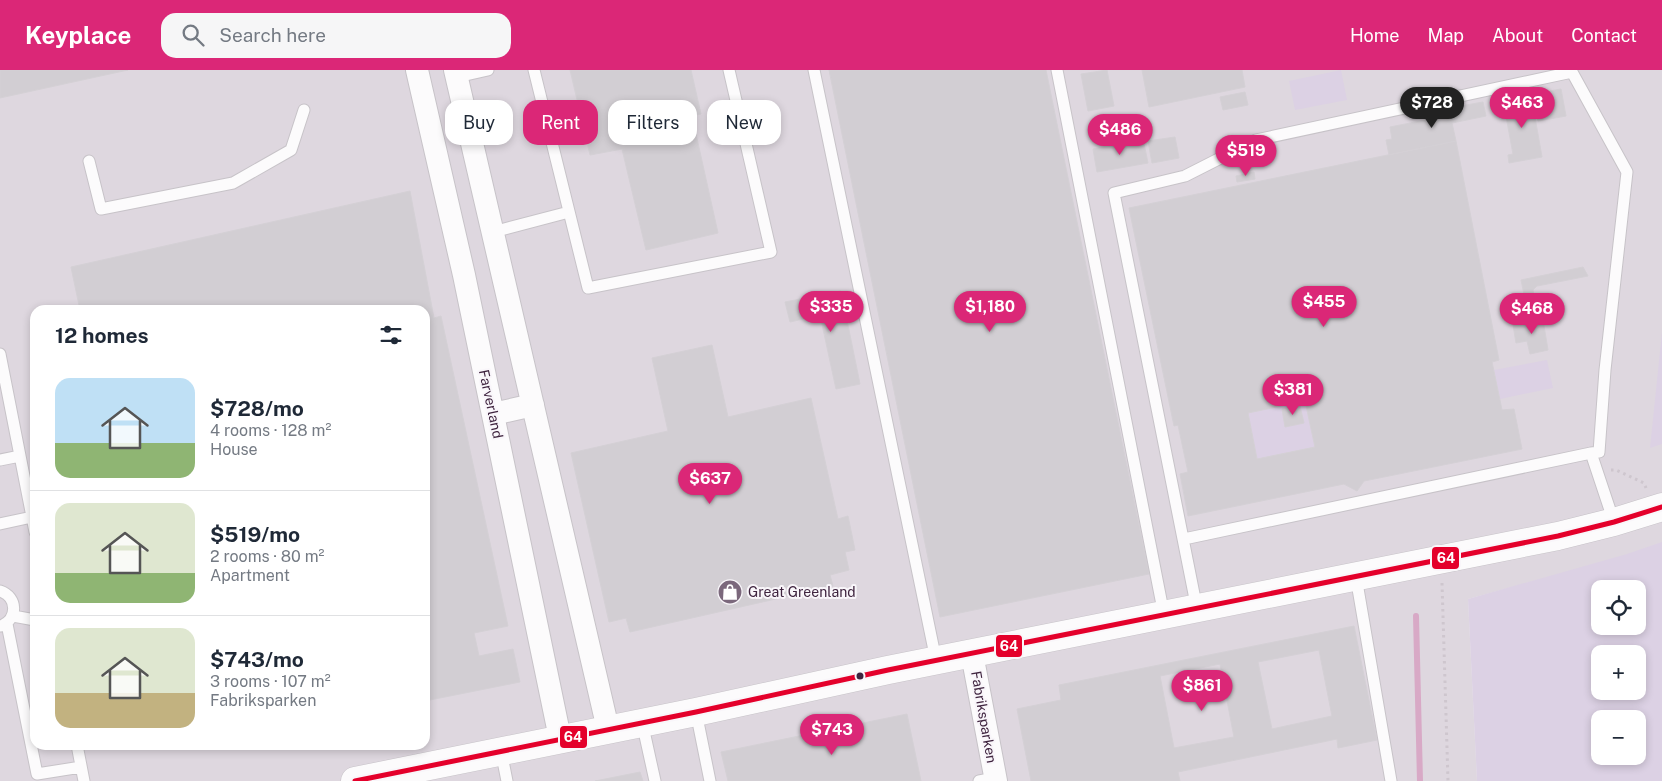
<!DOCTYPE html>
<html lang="en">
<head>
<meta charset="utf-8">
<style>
  :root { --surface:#fff; --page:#f6f6f7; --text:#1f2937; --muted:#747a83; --line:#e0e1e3; --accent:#db2777 }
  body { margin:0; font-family:"Public Sans",sans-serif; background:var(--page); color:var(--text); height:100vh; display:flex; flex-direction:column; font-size:19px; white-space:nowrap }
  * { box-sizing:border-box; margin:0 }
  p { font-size:16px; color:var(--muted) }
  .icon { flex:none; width:28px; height:28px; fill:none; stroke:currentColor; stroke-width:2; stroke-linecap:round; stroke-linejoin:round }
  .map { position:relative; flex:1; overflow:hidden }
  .panel { position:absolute; left:30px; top:235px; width:400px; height:445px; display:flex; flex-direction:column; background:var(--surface); border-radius:15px; box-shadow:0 2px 8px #0003 }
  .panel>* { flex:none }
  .banner { position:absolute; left:445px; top:30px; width:475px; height:45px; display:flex; gap:10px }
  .controls { position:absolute; left:1591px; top:510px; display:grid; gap:10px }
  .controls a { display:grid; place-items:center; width:55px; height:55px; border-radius:10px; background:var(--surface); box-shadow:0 2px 8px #0003; font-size:25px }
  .price { position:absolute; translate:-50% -42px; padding:0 11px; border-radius:18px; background:var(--accent); color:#fff; font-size:16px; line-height:32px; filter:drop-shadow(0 1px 2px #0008) }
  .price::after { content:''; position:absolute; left:50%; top:30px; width:15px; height:11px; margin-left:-8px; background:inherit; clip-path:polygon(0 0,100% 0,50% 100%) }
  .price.on { background:#222; color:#fff }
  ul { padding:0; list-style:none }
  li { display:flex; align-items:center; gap:15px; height:125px; padding:0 25px }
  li+li { border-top:1px solid var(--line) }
  li span { display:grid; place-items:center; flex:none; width:140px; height:100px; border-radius:15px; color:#555 }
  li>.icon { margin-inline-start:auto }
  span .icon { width:60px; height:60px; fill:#fffc; stroke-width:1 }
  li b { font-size:21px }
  h2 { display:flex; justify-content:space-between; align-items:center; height:60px; padding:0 25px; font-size:21px }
  .pill { padding:0 18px; border-radius:15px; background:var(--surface); box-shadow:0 2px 8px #0003; font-size:18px; line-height:45px }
  .pill.on { background:var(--accent); color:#fff }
  header { display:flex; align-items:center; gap:30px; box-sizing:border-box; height:70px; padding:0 25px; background:var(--accent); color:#fff }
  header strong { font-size:24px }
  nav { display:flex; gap:28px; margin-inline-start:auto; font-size:18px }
  .search { width:350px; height:45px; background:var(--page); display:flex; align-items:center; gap:12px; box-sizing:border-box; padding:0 18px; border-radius:15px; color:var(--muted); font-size:19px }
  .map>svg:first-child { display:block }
  .built { fill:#ded7df; fill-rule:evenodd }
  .green { fill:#dcd1e4; fill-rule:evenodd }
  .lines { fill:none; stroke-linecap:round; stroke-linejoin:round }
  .stream { stroke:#d8a9c6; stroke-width:6 }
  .building { fill:#d2ced3; stroke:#d4d0d5; fill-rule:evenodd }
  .service-casing { stroke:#c7c3c8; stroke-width:13 }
  .minor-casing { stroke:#c7c3c8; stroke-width:24 }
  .tertiary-casing { stroke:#c7c3c8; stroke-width:29 }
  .path { stroke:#cec6ce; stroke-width:3; stroke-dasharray:2.5 4; stroke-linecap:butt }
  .service { stroke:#fcfbfc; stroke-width:11 }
  .minor { stroke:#fcfbfc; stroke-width:22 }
  .tertiary { stroke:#fcfbfc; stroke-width:28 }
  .bus-1-casing { stroke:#f9f6fa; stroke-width:9 }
  .bus-1 { stroke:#e4002b; stroke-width:5 }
  .bus-dot { fill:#3f243f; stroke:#f9f6fa; stroke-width:2 }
  .labels { text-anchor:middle; stroke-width:4; stroke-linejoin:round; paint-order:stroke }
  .street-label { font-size:14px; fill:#3f243f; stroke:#f9f6fa }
  .poi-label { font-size:14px; fill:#3f243f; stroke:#f9f6fa; text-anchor:start }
  .line-badge { stroke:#f9f6fa; stroke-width:2 }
  .badge-label { font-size:14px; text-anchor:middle; font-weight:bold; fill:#fff }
</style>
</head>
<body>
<header>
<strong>Keyplace</strong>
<div class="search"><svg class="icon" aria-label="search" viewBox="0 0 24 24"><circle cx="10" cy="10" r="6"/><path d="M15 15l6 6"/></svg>Search here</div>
<nav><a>Home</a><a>Map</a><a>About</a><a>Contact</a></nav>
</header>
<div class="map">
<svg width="1662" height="711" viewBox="0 0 1662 711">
  <rect width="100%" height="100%" fill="#ebe7ec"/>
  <path class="built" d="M0,0h1662v476l-194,53 9,182h-1477zM35,240h390v435h-390z"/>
  <path class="green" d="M1341,0l6,30 -52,10 -6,-29z
    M1662,262v112l-12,4z
    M1547,290l6,28 -53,11 -6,-29z
    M1305,331l10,46 -58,12 -9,-46z
    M1662,472v239h-185l-9,-182 159,-45zM1600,519h38v37h-38zM1600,584h38v37h-38zM1600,649h38v37h-38z"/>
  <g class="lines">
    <path class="stream" d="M1416,546l4,165"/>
  </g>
  <path class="building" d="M0,0h128l-128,28z
    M570,0h121l10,44 -9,2 26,117 -72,17 -24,-101 -32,6z
    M829,0h217l103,504 -209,43z
    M1107,0l7,36 -26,5 -7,-37z
    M1142,0h100l3,17 -96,20z
    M1561,19l5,27 -28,5 -5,-27z
    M1245,22l3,13 -25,5 -3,-13z
    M1531,25l11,62 -33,6 -1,-8 5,-1 -10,-54z
    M1483,32l3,14 -34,7 4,18 -67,14 -3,-15 6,-1 -2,-12 51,-10 -2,-7z
    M1175,67l4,21 -27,5 -4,-22z
    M1143,69l5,24 -51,9 -4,-23z
    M1456,71l43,219 -7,2 10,48 12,-1 8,40 -158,32 -7,10 -13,-7 -156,32 -8,-42 8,-2 -10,-47 -4,1 -45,-218zM1305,331l10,46 -58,12 -9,-46z
    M1254,102l1,7 -18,3 -1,-6z
    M410,121l24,127 7,-2 67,310 -34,7 5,23 34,-7 7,33 -95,19v-391h-345l-9,-43z
    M1583,197l5,9 -51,10 -4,4 5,28 -9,1 -8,-39z
    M841,221l19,93 -24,5 -16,-74 -30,7 -5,-20z
    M1540,249l3,1 5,30 -18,4 -3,-13 -11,2 -3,-18z
    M712,275l16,72 83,-19 27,121 10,-3 7,34 -10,2 4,18 -19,5 3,11 -203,46 -4,-14 -17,4 -38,-169 97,-22 -16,-73z
    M1300,336l4,17 -19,4 -3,-18z
    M1354,556l23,114 -39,8 -1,-9 -159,33 2,9h-149l-14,-72 44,-9 -2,-15zM1319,580l13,66 -60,13 -14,-67zM1220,594l14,73 -60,11 -14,-72z
    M907,644l14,67h-193l-7,-29z
    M640,702l3,9h-48z"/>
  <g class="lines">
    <defs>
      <path id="service" d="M534,0l54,218 183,-36 -42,-182
        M814,0l122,590
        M1057,0l107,545
        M457,7l31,-7
        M89,91l12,48 132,-26 58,-33 13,-40
        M493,162l76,-20
        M0,284l35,178
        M0,390l20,-4
        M0,454l32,-7
        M1184,469l407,-86
        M1356,507l35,204
        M0,521c18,6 18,28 1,35
        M1197,539l-83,-416 71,-17 71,-36 316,-68 55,100 -22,198 -6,82 -8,1 23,69
        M13,546l22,4
        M7,554l30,150 44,-7
        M696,642l14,69
        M642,652l13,59
        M77,675l7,36
        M501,681l6,30
        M979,711l16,-3"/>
      <path id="minor" d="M417,0l47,205 96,463
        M455,0l153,659
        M493,344l40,-9
        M972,584l24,127"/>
      <path id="tertiary" d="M355,711l341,-69 192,-42 670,-134 56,-14 48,-15"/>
    </defs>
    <use href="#service" class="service-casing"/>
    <use href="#minor" class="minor-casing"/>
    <use href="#tertiary" class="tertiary-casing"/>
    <path class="path" d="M1611,400h5l28,13 2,5
      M1442,513l6,198"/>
    <use href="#service" class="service"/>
    <use href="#minor" class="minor"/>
    <use href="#tertiary" class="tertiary"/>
    <defs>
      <path id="bus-1" d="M355,711l341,-69 192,-42 670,-134 56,-14 48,-15"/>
    </defs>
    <use href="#bus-1" class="bus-1-casing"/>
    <use href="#bus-1" class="bus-1"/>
  </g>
  <defs>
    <symbol id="shop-disc" viewBox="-11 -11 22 22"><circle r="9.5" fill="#7b687c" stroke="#f9f6fa"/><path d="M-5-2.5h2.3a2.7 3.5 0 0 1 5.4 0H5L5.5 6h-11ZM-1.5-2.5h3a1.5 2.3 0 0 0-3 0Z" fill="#fff"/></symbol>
  </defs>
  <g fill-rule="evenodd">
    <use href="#shop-disc" x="716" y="508" width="28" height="28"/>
  </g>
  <circle class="bus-dot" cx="860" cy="606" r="4.5"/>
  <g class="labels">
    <g class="street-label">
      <text transform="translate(491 334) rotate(78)" y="5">Farverland</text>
      <text transform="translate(984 647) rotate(80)" y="5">Fabriksparken</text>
    </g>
    <g class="poi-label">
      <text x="748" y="527">Great Greenland</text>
    </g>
  </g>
  <g class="line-badge">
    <rect x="1431" y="476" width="29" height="24" rx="5" fill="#e4002b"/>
    <rect x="995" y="564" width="28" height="24" rx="5" fill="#e4002b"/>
    <rect x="559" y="655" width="29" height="24" rx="5" fill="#e4002b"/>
  </g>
  <g class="badge-label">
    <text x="1446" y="493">64</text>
    <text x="1009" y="581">64</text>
    <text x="573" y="672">64</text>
  </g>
</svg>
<div class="controls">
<a><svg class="icon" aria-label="locate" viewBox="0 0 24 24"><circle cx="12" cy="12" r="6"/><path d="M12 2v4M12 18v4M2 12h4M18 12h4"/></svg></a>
<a>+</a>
<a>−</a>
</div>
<b class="price on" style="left:1432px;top:59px">$728</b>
<b class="price" style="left:1522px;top:59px">$463</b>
<b class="price" style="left:1120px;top:86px">$486</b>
<b class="price" style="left:1246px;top:107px">$519</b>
<b class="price" style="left:1324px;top:258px">$455</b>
<b class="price" style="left:831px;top:263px">$335</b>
<b class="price" style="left:990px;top:263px">$1,180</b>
<b class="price" style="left:1532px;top:265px">$468</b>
<b class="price" style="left:1293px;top:346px">$381</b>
<b class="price" style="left:710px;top:435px">$637</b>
<b class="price" style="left:1202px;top:642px">$861</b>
<b class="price" style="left:832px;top:686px">$743</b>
<div class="banner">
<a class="pill">Buy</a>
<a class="pill on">Rent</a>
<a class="pill">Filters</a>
<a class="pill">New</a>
</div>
<section class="panel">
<h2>12 homes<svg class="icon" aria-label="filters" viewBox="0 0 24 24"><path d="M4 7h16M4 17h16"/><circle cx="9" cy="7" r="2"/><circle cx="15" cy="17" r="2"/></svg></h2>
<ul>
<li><span style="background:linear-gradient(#bfe0f5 65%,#8fb573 0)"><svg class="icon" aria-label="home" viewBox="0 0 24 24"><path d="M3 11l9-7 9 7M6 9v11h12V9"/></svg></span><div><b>$728/mo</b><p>4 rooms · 128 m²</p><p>House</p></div></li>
<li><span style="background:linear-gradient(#dfe7d0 70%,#8fb573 0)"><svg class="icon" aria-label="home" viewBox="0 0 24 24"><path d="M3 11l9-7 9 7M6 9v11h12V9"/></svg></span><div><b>$519/mo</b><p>2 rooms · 80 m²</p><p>Apartment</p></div></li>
<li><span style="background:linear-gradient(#dfe7d0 65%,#c2b280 0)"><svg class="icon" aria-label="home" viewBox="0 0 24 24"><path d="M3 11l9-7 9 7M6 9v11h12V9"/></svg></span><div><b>$743/mo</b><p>3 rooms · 107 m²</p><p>Fabriksparken</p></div></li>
</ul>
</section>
</div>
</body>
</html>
